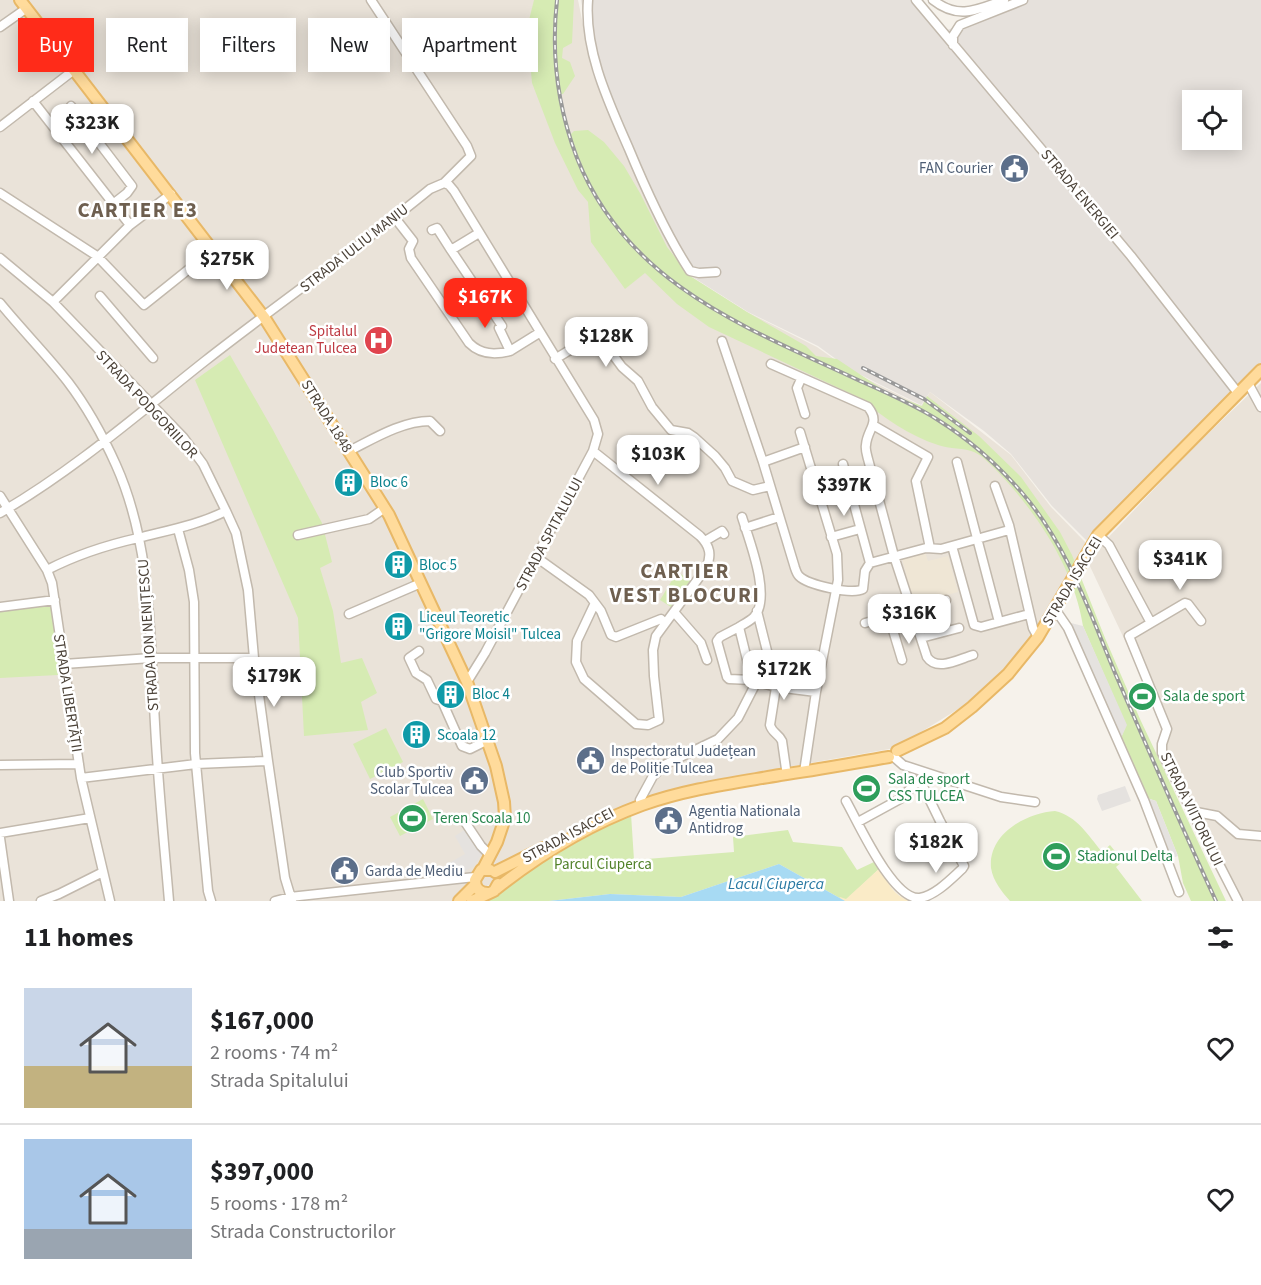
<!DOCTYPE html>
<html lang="en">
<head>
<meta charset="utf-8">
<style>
  :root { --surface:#fff; --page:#f2f2f2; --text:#202124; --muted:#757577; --line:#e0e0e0; --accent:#ff2b19 }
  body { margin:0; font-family:"Source Sans 3",sans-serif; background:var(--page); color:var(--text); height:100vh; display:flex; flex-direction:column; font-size:22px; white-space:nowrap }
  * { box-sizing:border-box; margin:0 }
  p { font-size:20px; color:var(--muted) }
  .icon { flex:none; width:33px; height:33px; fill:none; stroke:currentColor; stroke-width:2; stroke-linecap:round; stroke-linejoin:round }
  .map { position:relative; height:901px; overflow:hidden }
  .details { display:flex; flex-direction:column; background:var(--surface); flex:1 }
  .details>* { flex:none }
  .guide { position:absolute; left:18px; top:18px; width:600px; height:54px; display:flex; gap:12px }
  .fabs { position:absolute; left:1182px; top:90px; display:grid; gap:12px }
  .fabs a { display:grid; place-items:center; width:60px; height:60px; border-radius:0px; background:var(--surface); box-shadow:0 3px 15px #0003; font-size:30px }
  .price { position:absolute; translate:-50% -51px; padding:0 14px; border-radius:12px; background:#fff; color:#222; font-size:20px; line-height:39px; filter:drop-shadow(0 2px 3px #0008) }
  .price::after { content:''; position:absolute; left:50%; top:36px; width:18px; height:14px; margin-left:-9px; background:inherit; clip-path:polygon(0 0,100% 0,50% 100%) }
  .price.current { background:var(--accent); color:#fff }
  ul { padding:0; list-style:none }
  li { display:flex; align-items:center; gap:18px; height:150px; padding:0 24px }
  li+li { border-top:2px solid var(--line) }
  li span { display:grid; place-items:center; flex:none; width:168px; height:120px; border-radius:0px; color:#555 }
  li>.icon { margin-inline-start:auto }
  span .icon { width:72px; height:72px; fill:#fffc; stroke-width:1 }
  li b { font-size:26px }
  h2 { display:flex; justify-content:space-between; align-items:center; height:72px; padding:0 24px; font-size:26px }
  .pill { padding:0 21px; border-radius:0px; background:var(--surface); box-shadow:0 3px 15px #0003; font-size:21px; line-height:54px }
  .pill.current { background:var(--accent); color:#fff }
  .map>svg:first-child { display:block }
  .residential { fill:#eae3d9 }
  .industrial { fill:#e6e1dc; fill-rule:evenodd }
  .education { fill:#efe6d5 }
  .green { fill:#d6ebb3 }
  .sand { fill:#faebc7 }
  .parking { fill:#e5e2df }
  .water { fill:#a7daf3 }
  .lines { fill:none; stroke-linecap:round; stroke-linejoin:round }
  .minor-casing { stroke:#c2b9ad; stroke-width:11 }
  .major-casing { stroke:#e8b867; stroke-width:14 }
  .minor { stroke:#fff; stroke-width:8 }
  .major { stroke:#ffdb9b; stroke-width:10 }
  .rail-casing { stroke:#999; stroke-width:4 }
  .rail { stroke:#fff; stroke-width:1.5; stroke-dasharray:4.5; stroke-linecap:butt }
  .labels { text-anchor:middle; stroke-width:5; stroke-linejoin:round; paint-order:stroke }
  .service-label { font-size:15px; fill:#4e5e75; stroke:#fff; text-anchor:start }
  .street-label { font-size:15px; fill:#4b4238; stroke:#fff }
  .health-label { font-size:15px; fill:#be3a42; stroke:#fff; text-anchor:end }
  .culture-label { font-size:15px; fill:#0d838f; stroke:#fff; text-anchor:start }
  .leisure-label { font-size:15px; fill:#27864d; stroke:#fff; text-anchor:start }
  .park-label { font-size:15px; fill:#508028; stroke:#fff }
  .water-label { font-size:16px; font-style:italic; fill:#2878a2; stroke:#fff }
  .district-label { font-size:21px; font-weight:bold; letter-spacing:1.5px; fill:#6e5f4f; stroke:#fff }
</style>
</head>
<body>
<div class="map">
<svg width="1261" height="901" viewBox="0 0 1261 901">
  <rect width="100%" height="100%" fill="#f6f2eb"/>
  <path class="residential" d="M0,0h578l15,75 49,116 48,85 57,36 70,35 34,24 70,35 9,-14 81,63 40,52 36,37 -62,105 -44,46 -86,53 -187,33 -58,15 -56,23 -75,45 -54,37h-465z
    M1261,383v518h-19l-31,-56 -41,-84 -18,-63 -65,-138 104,-110z"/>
  <path class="industrial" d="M581,0h341l25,30 81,-30h233v380l-71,70 -89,92h-13l-36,-36 -41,-52 -27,-23 -54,-39 -9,13 -70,-35 -33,-24 -70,-34 -57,-36 -49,-85 -48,-117zM1192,100h40v40h-40z"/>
  <path class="education" d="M925,552l3,9 20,-5 10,36 -44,12 -12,-46z"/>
  <path class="green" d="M534,0h40l-2,43 -9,5 -1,10 8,4 5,14 -12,18h-3l9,42 5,-5 14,-1 16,12 20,24 16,27 27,54 23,29 57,36 59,34 10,10 21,3 51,34 34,13 5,-10 52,40 42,41 39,55 12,23 33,83 35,81 86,182h-35l-8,-18 -5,-27 -22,-55 -9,-3 -26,-60 5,-13 -43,-99c-9,-57 -45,-112 -85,-154 -7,-7 -15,-16 -24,-20 -9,-4 -25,-3 -36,-7 -28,-9 -56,-28 -78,-47l-151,-71 -32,-23 -32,-31 -20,16 -34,-47 -3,-40 -10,-12 -23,-47 -23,-60 -5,-55z
    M230,355l43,75 49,93 10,39 -12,6 13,43 8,52 21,-5 15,35 -16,9 7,28 -64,6 -6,-118 -103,-238z
    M677,572l14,8 -20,27 -11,-7z
    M53,603l5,72 -58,3v-68z
    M386,728l17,34 -33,17 -17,-35z
    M423,799l10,20 -33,17 -10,-19z
    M1055,811c22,5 33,24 47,41l8,-7 13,16 -7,6 26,34h-132c-8,-9 -17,-20 -19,-33 -3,-34 35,-55 64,-57z
    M631,814l3,46 100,-8 -1,-15 55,-7 5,12 49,5 15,23 17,-8 6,6 -35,33 -66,-37 -98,33 -71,-3 -61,7h-63c44,-36 94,-61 145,-87z"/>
  <path class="sand" d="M880,868c8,15 13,27 30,33h-73l3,-4 6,2z"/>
  <path class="parking" d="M1071,623l12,3 44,99 -6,13z
    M1125,786l6,15 -29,10 -5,-12 1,-4z
    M1147,798l9,3 22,55 -6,2z
    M466,829l17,23 -9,14 -12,7 -13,2 -5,-9 21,-12 -10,-18z"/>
  <path class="water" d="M779,864l66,37h-296l61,-7 71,3z"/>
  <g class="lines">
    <defs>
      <path id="minor" d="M588,0c-4,51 21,103 41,149 17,41 36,84 61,122l9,2 17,-1
        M916,0l215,256 107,137
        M933,0c25,20 44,10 71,0
        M0,27l27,-19
        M953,45v-9l7,-11 63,-25
        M33,101l97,124
        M71,106l61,80 -5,7 -14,11
        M0,127l74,-57
        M444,183l5,2 5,6 140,229 4,14 -5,17 -108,202 -18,29
        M0,193l97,63 47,49 70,-56
        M395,218l18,23 -4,8 2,9 58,85c12,12 26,12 41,8
        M432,230l5,-2 14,22 28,-17
        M451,250l51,76 -3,2 11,23 29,-18
        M0,258l53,44 130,135 20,27 23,47 10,22 12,57 6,68 14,103 17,117 7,23
        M100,296l53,62
        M53,302l77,-77 41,-31
        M0,303c22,27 47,52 68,79 19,25 35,54 48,83 36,80 34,173 39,259 3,59 9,118 14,177
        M722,341l41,121 32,106c1,3 2,6 4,8 9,9 53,19 64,13l2,-18 5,-8 56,-15 15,1 68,-19
        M555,359l33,-20h9l11,9 14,19 16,14 14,26 19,23 17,3 6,4 21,19 10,12 7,13 21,9 17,-4
        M771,364l97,43c13,16 -1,22 -2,38 -1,4 1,10 2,14l26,97 33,101c10,15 32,2 46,-2
        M801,379l-4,9 8,26
        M1248,383l13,24
        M873,425l55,32 -12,24 14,67
        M800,432l37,122 1,26 -22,112 -12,80
        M349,451c24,-12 53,-30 81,-30l10,10
        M593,451l107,85c10,10 12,19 6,32l-50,68 -3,14 1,26 5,44 -11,5 -12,-1 -52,-45 -8,-17 1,-21 17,-36
        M763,462l42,-15
        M957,462l42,160
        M843,464l27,99
        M995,486l14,39 24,103 5,9
        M0,496l47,74 5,13 29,195 29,123
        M0,513c74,-43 138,-99 205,-152 74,-58 152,-112 225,-172l14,-6 27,-27 -4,-10 -96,-146
        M745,528l34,-11
        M178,529l11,41 5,32 1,151 13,138 3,10
        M298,535l71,-16 16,-11
        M1098,535l11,10 42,78 -22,13 38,93 -5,15v9l76,148
        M831,537l29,-8
        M705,541l17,-10 2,3
        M952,546l22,79 7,2 48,-13
        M536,557l53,38 12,16 10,24 5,2 45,-18 4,4
        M47,570c29,-15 60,-25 91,-32 31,-8 60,-13 88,-27
        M0,607l55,-7
        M1055,609l13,19 76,172 35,92
        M757,611l19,76 -6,38c2,8 9,9 12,16l4,28
        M674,612l27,31 6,17
        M349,614l72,-31
        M889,617l13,43
        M865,623l81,-23
        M1151,623l34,-20 3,1 13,17
        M739,627c5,-3 11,-6 15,-10 18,-20 -5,-77 -12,-100
        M921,638l38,-10
        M419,651l-10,7 7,15 11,7 9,19 6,2 20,45 8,3 18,-9
        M64,664l87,-6h103
        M752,680l-13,-53 -19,10 -3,4 10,36 2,2 23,1 24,7 40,5
        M895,758l8,7 98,32 34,5
        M0,765l79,-1
        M81,778l115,-14 72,-3
        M640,800l13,-24 13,-12 52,-25 20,-21 19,-37
        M846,801c12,21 47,100 74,97 16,-3 31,-19 42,-29l2,-3 -24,-45 -20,-41
        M1191,811l26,5 21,18 23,2
        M463,819l18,27 9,9
        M858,822l42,-23 22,-22
        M0,833l90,-15
        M0,838l9,63
        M41,901l18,-7 44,-22
        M275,901l15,-4 185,-20"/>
      <path id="major" d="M20,0l244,317 125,198 78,167 29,84 8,36 1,16 -8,24 -14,27
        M897,751l48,-23 27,-21 36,-33 30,-37 60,-102 163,-165
        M495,872l48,-24
        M496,889c43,-34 94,-65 146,-84 45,-16 92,-22 138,-30 37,-5 73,-12 109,-18
        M488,893c-9,0 -13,-5 -13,-13l6,-10h9
        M459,901l16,-16
        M472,901l22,-10 4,-7"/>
    </defs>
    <use href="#minor" class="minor-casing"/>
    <use href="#major" class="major-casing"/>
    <use href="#minor" class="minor"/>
    <use href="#major" class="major"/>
    <defs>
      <path id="rail" d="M557,0c-6,53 1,108 20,158 50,126 168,169 281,222 27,12 55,24 80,40 32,20 60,45 85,74 44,51 66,117 92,179 33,76 66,153 101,228
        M863,368l61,31 46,34"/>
    </defs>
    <use href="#rail" class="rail-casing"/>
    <use href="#rail" class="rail"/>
  </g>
  <defs>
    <symbol id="civic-disc" viewBox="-11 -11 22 22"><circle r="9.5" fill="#5c6f8a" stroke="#fff"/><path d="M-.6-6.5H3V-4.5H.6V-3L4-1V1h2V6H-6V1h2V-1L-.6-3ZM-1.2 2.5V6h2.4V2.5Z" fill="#fff"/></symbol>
    <symbol id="hospital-disc" viewBox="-11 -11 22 22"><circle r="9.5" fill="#e0444e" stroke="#fff"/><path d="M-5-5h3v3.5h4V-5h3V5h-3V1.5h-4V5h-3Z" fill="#fff"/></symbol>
    <symbol id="building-disc" viewBox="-11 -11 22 22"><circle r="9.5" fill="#0f9aa8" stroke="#fff"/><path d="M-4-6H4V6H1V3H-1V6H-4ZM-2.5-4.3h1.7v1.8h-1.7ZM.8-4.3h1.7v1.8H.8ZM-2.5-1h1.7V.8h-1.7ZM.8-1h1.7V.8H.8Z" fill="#fff"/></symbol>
    <symbol id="stadium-disc" viewBox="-11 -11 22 22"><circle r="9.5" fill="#2e9e5b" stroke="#fff"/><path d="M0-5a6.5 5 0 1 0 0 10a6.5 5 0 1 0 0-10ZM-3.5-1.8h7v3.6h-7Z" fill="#fff"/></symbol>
  </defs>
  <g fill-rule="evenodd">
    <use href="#civic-disc" x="998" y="152" width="33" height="33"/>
    <use href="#hospital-disc" x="362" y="324" width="33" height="33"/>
    <use href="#building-disc" x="332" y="466" width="33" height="33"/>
    <use href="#building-disc" x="382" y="548" width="33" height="33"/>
    <use href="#building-disc" x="382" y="610" width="33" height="33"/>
    <use href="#building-disc" x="434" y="678" width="33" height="33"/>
    <use href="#stadium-disc" x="1126" y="680" width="33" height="33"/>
    <use href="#building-disc" x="400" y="718" width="33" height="33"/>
    <use href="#civic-disc" x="574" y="744" width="33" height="33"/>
    <use href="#civic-disc" x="458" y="764" width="33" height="33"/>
    <use href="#stadium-disc" x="850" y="772" width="33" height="33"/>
    <use href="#stadium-disc" x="396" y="802" width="33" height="33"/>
    <use href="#civic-disc" x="652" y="804" width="33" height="33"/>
    <use href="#stadium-disc" x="1040" y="840" width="33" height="33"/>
    <use href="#civic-disc" x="328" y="854" width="33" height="33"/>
  </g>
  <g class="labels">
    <g class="service-label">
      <text x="993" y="173" text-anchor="end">FAN Courier</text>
      <text x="611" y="756">Inspectoratul Județean<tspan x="611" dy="17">de Poliție Tulcea</tspan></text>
      <text x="453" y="777" text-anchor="end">Club Sportiv<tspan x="453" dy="17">Scolar Tulcea</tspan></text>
      <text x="689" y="816">Agentia Nationala<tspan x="689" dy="17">Antidrog</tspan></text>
      <text x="365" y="876">Garda de Mediu</text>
    </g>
    <g class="street-label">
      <text transform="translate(1080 194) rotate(50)" y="5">STRADA ENERGIEI</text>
      <text transform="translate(354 248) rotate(-38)" y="5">STRADA IULIU MANIU</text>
      <text transform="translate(147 404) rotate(47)" y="5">STRADA PODGORIILOR</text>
      <text transform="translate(327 416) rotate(58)" y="5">STRADA 1848</text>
      <text transform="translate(549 534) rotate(-62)" y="5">STRADA SPITALULUI</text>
      <text transform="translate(1072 581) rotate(-59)" y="5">STRADA ISACCEI</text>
      <text transform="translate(148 635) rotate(-94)" y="5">STRADA ION NENIȚESCU</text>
      <text transform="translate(68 693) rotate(81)" y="5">STRADA LIBERTĂȚII</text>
      <text transform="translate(1192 809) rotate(64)" y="5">STRADA VIITORULUI</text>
      <text transform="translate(568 835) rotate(-28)" y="5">STRADA ISACCEI</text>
    </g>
    <g class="health-label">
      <text x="357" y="336">Spitalul<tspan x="357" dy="17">Judetean Tulcea</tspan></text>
    </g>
    <g class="culture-label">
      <text x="370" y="487">Bloc 6</text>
      <text x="419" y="570">Bloc 5</text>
      <text x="419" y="622">Liceul Teoretic<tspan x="419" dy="17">"Grigore Moisil" Tulcea</tspan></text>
      <text x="472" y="699">Bloc 4</text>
      <text x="437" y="740">Scoala 12</text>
    </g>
    <g class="leisure-label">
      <text x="1163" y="701">Sala de sport</text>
      <text x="888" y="784">Sala de sport<tspan x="888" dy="17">CSS TULCEA</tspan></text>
      <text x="433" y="823">Teren Scoala 10</text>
      <text x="1077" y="861">Stadionul Delta</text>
    </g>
    <g class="park-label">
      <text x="603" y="869">Parcul Ciuperca</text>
    </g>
    <g class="water-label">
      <text x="776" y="889">Lacul Ciuperca</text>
    </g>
    <g class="district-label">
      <text x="138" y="217">CARTIER E3</text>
      <text x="685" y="578">CARTIER<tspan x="685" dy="24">VEST BLOCURI</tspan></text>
    </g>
  </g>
</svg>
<div class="fabs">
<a><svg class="icon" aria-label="locate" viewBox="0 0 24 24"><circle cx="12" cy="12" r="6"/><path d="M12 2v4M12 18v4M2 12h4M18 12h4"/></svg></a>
</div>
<b class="price" style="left:92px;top:155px">$323K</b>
<b class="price" style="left:227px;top:291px">$275K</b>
<b class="price current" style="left:485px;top:329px">$167K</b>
<b class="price" style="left:606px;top:368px">$128K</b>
<b class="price" style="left:658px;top:486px">$103K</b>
<b class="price" style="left:844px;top:517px">$397K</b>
<b class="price" style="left:1180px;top:591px">$341K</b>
<b class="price" style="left:909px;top:645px">$316K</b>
<b class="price" style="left:784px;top:701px">$172K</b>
<b class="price" style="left:274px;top:708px">$179K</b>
<b class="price" style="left:936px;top:874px">$182K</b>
<div class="guide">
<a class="pill current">Buy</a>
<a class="pill">Rent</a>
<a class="pill">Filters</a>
<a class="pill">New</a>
<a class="pill">Apartment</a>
</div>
</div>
<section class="details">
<h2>11 homes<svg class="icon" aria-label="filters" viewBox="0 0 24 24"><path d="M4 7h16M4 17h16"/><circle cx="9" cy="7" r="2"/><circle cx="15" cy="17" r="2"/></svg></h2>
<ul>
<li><span style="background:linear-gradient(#c9d6e8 65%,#c2b280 0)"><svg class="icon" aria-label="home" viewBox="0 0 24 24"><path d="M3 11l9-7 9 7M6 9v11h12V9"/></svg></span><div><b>$167,000</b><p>2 rooms · 74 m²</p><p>Strada Spitalului</p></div><svg class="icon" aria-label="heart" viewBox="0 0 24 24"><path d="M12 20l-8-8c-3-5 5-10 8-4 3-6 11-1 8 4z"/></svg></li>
<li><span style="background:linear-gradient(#a9c7e8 75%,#9aa5b1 0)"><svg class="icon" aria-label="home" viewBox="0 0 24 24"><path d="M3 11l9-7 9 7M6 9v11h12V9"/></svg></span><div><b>$397,000</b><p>5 rooms · 178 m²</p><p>Strada Constructorilor</p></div><svg class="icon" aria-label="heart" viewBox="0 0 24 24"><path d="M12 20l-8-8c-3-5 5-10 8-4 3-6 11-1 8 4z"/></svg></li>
</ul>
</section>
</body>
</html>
